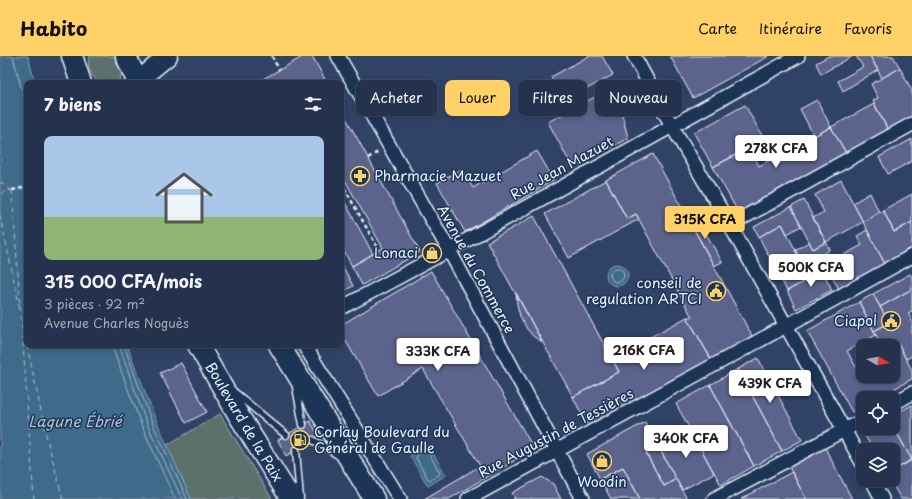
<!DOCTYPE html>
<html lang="fr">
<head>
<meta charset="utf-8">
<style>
  :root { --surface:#24324d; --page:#2c3a54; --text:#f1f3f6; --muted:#a3aab6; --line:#414d65; --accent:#ffd166 }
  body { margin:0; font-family:"Playpen Sans",sans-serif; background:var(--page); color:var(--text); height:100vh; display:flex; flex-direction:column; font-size:15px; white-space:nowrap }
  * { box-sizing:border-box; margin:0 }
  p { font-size:13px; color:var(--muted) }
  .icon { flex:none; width:22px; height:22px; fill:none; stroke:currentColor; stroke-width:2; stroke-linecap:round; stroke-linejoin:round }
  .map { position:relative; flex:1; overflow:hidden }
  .details { position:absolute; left:24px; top:24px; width:320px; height:268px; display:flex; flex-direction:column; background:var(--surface); border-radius:8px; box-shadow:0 2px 6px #0003,0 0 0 1px var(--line) }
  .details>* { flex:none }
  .guide { position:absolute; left:356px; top:24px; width:380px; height:36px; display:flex; gap:8px }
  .needle { width:26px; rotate:99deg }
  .buttons { position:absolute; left:856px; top:283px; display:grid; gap:8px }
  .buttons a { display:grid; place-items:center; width:44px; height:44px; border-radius:8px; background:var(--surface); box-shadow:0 2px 6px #0003,0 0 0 1px var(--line); font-size:20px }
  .price { position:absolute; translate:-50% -34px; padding:0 9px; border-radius:4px; background:#fff; color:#222; font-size:13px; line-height:26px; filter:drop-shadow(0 1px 2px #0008) }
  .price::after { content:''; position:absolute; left:50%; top:24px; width:12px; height:9px; margin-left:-6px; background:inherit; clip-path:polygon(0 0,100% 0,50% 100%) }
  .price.on { background:var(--accent); color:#111 }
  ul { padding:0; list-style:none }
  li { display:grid; align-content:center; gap:8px; height:212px; padding:0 20px }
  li+li { border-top:1px solid var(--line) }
  li span { display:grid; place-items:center; height:124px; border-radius:8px; color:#555 }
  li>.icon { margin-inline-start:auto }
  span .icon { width:72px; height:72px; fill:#fffc; stroke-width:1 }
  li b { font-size:17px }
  h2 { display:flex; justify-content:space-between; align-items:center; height:48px; padding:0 20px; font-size:17px }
  .chip { padding:0 14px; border-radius:8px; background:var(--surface); box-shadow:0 2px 6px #0003,0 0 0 1px var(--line); font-size:14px; line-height:36px }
  .chip.on { background:var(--accent); color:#111 }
  header { display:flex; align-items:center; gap:24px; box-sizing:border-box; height:56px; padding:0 20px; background:var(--accent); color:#111 }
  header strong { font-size:19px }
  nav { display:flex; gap:22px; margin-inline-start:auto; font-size:14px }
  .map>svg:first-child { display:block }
  .green { fill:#5c706c; stroke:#a2b0b2 }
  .water { fill:#416b89; stroke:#84a1b5 }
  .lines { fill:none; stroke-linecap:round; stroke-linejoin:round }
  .shore { stroke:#a5bbcc; stroke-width:1 }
  .ferry { stroke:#aec2d1; stroke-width:1; stroke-dasharray:5 4; stroke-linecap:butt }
  .building { fill:#5b648c; stroke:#e8f1f8 }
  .service-casing { stroke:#e8f1f8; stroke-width:9 }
  .minor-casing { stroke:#e8f1f8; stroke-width:16 }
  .secondary-casing { stroke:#e8f1f8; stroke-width:21 }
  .primary-casing { stroke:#e8f1f8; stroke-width:23 }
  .path { stroke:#e8f1f8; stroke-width:2.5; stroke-dasharray:4 3; stroke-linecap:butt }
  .service { stroke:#1d3557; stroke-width:6 }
  .minor { stroke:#1d3557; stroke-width:13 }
  .secondary { stroke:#1d3557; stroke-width:18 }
  .primary { stroke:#1d3557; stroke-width:20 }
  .labels { text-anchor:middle; stroke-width:3; stroke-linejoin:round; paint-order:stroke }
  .street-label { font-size:14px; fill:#e8f1f8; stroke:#1d3557 }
  .poi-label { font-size:14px; fill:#e8f1f8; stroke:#1d3557; text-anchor:end }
  .water-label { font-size:15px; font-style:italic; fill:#aec2d1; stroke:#1d3557 }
</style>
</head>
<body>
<header>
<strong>Habito</strong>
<nav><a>Carte</a><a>Itinéraire</a><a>Favoris</a></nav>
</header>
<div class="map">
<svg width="912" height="443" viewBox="0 0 912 443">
  <rect width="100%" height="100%" fill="#304367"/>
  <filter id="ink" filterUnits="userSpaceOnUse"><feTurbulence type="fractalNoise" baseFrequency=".025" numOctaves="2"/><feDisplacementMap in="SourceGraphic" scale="8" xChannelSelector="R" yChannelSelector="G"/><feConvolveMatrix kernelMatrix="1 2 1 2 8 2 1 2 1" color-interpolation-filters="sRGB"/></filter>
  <g filter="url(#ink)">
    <path class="green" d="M90,0h24l8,17 -2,6 -4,4 -18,-1c-8,-8 -12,-15 -8,-26z
      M220,358l52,85h-81l-24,-54z"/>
    <path class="water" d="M0,0h28l7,27h-8v262h100l28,73 36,81h-191z
      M606 219a11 11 0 1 1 22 0a11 11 0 1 1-22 0Z
      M428,389l18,30 -18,11 -18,-30z"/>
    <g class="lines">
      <path class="shore" d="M13,0l8,31 6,8
        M610 219a7 7 0 1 1 14 0a7 7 0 1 1-14 0Z
        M113,289l1,7 27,72 34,75
        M119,289l27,77 36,77
        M124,289l27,75 36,79
        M425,395l3,1 12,21 -1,2 -9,5 -2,-1 -12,-21 1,-2z"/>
      <path class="ferry" d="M0,126l11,8
        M12,134l22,309
        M0,138l11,-4
        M0,159l20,94
        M22,264l5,24
        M27,289l19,90 17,64"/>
    </g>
    <path class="building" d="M304,0h8l15,27h-71z
      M589,0h13l11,19 -49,26 -13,-24z
      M670,0h99l-76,42z
      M829,0h24l-32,18 -5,-11z
      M856,0h14l8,14 -35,21 -5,-10 25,-14z
      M870,0h23l7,12 -18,10z
      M900,12l12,23v26l-24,13 -15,-29 5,-3 -7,-14z
      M606,35l15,19 7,28 -49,27 -11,-6 -20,-37z
      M817,44l14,27 -17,9 -14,-27z
      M874,48l14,26 -42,23 -15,-26z
      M745,49l19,34 -51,28 -19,-34z
      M341,53l79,143 -58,33 -10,-19 31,-18 -42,-75z
      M831,71l15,26 -108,59 -25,-45 29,-15 4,8 8,-4 5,10z
      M912,83v22l-24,13 -9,-17z
      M537,95l17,29 -89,52 -28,-49 25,-14 11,19z
      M653,98l99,182 -41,23 -24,-42h5l-56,-103 -9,5 -21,-39z
      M606,124l21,39 9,-5 3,5 -70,39 -24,-44z
      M841,124l22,42 -37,20 -13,-24 11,-6 -9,-17z
      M870,137l9,19 -16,10 -10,-19z
      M912,138v28l-18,10 -11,-22z
      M341,139l32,59 -21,12 -11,-20z
      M804,144l22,42 -13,7 -22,-42z
      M791,151l10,19 -14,8 -5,-10 -23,13 -5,-10z
      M883,154l11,22 18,-10v27l-27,15 -22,-42z
      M695,158l27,48 -8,4 -26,-48z
      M534,160l85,156 -46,25 -86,-155z
      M782,168l28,54 -23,13 -28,-54z
      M867,174l18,34 -46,25 -13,-24 36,-20 -5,-9z
      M809,186l4,7 13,-7 4,8 -27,15 -8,-15z
      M341,207l12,23 -12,7z
      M826,209l6,10 -6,3 6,12 -36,19 -9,-18 23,-13 -2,-4z
      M431,215l103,178 -85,50h-25l56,-33 -57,-97 -45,27 -37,-63v-8z
      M910,218l2,3v12l-32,18 -7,-13z
      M912,233v22l-4,2 4,8v35l-6,3 -8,-15 -5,2h-11l-8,-15 15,-8 -9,-16z
      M516,237l26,49 -9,-6 -6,-7 -7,-13 -3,-12z
      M873,238l16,29 -15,8 -15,-29z
      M859,246l17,33 -29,16 9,16 7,-4v13h30v-30l5,-2 14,26v9l-35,19h-14v8l-11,6 -45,-81z
      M687,261l24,42 -123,68 -15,-30 46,-25 -7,-14z
      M758,302l44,82 -20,11 -44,-82z
      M181,307l26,49 -21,11 -26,-50z
      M738,313l44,82 -28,15 -44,-81z
      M710,329l44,81 -33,19 -45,-81z
      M912,349v55l-19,-34v-11z
      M310,365l9,15 -33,20 -8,-16z
      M645,366l13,24 -12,7 18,33 12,-7 11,20h-47l-17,-32 -23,12 -13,-25z
      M893,370l19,34 -19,11v-21h-20l-10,-18 8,-4h22z
      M690,372l24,45 -32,17 -24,-44z
      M658,390l18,33 -12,7 -18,-33z
      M824,390l28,53h-46l-18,-34z
      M912,403v40h-11l-11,-19h3v-9z
      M623,411l17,32h-29l-11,-20z
      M792,416l14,27h-65z
      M542,421l11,7 8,15h-48l2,-1 -3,-5z"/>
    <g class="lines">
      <defs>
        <path id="service" d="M296,331l7,38
          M233,335l53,44
          M313,384l28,17
          M296,394l4,49"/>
        <path id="minor" d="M338,0l111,194 134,249
          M634,0l38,70 58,99 133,239
          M730,169l182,-101
          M341,252l108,-58 349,-194
          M304,289l96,154
          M893,348l19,-11
          M872,424l10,19
          M468,443l318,-173 126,-70
          M714,443l149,-79"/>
        <path id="secondary" d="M135,27l33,-27"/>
        <path id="primary" d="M72,0l9,27
          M126,0l12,27
          M198,289l41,71 52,83
          M279,289l95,154"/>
      </defs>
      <use href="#service" class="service-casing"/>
      <use href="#minor" class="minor-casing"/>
      <use href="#secondary" class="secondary-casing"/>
      <use href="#primary" class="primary-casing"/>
      <path class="path" d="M272,0l7,14
        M368,102l10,-6
        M341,126l38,68
        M12,134l15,-3"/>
      <use href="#service" class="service"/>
      <use href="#minor" class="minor"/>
      <use href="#secondary" class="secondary"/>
      <use href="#primary" class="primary"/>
    </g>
  </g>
  <defs>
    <symbol id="pharmacy-ring" viewBox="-11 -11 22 22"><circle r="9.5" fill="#1d3557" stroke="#ffd166" stroke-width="1.5"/><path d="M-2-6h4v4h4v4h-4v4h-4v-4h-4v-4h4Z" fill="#ffd166"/></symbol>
    <symbol id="shop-ring" viewBox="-11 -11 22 22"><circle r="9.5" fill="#1d3557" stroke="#ffd166" stroke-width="1.5"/><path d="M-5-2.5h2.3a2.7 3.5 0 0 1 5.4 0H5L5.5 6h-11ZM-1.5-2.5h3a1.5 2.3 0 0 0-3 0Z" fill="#ffd166"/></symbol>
    <symbol id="civic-ring" viewBox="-11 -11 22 22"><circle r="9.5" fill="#1d3557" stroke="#ffd166" stroke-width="1.5"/><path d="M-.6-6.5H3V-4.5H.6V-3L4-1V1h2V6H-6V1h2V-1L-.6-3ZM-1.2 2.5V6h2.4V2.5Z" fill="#ffd166"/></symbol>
    <symbol id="fuel-ring" viewBox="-11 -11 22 22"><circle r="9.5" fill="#1d3557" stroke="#ffd166" stroke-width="1.5"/><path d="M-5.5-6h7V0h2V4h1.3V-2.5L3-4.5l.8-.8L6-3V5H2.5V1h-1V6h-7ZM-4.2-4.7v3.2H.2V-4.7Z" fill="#ffd166"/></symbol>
  </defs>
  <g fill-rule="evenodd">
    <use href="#pharmacy-ring" x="349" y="109" width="22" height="22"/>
    <use href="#shop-ring" x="421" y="186" width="22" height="22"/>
    <use href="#civic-ring" x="705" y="224" width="22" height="22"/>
    <use href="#civic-ring" x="880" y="254" width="22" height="22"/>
    <use href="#fuel-ring" x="289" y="373" width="22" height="22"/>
    <use href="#shop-ring" x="591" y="394" width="22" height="22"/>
  </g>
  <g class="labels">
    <g class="street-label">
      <text transform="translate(562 112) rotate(-29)" y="5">Rue Jean Mazuet</text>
      <text transform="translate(476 213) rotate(61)" y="5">Avenue du Commerce</text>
      <text transform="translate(244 366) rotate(59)" y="5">Boulevard de la Paix</text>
      <text transform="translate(556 377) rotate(-28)" y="5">Rue Augustin de Tessières</text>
    </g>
    <g class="poi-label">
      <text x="374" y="125" text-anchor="start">Pharmacie Mazuet</text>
      <text x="418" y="202">Lonaci</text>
      <text x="702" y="232">conseil de<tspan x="702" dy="16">regulation ARTCI</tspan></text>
      <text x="877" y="270">Ciapol</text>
      <text x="314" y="381" text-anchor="start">Corlay Boulevard du<tspan x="314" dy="16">Général de Gaulle</tspan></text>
      <text x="602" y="431" text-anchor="middle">Woodin</text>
    </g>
    <g class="water-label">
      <text x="75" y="371">Lagune Ébrié</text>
    </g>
  </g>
</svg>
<div class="buttons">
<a><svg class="needle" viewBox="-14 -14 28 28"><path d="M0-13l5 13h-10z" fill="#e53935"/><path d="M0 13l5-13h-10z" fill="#a3aab6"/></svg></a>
<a><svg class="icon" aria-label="locate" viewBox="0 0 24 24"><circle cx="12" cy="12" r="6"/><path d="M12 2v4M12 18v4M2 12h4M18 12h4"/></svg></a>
<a><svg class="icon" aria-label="layers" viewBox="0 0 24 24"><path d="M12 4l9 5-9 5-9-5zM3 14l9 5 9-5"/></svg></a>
</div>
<b class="price" style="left:776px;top:113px">278K CFA</b>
<b class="price on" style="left:705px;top:184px">315K CFA</b>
<b class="price" style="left:811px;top:232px">500K CFA</b>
<b class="price" style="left:644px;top:315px">216K CFA</b>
<b class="price" style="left:438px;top:316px">333K CFA</b>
<b class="price" style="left:770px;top:348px">439K CFA</b>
<b class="price" style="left:686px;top:403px">340K CFA</b>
<div class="guide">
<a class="chip">Acheter</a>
<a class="chip on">Louer</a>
<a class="chip">Filtres</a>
<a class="chip">Nouveau</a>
</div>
<section class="details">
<h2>7 biens<svg class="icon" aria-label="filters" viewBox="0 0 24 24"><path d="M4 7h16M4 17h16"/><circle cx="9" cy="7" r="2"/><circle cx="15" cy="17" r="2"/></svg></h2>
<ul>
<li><span style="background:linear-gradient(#a9c7e8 65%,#8fb573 0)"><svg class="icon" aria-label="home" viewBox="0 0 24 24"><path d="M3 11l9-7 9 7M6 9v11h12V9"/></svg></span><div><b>315 000 CFA/mois</b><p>3 pièces · 92 m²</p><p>Avenue Charles Noguès</p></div></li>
</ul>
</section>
</div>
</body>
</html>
